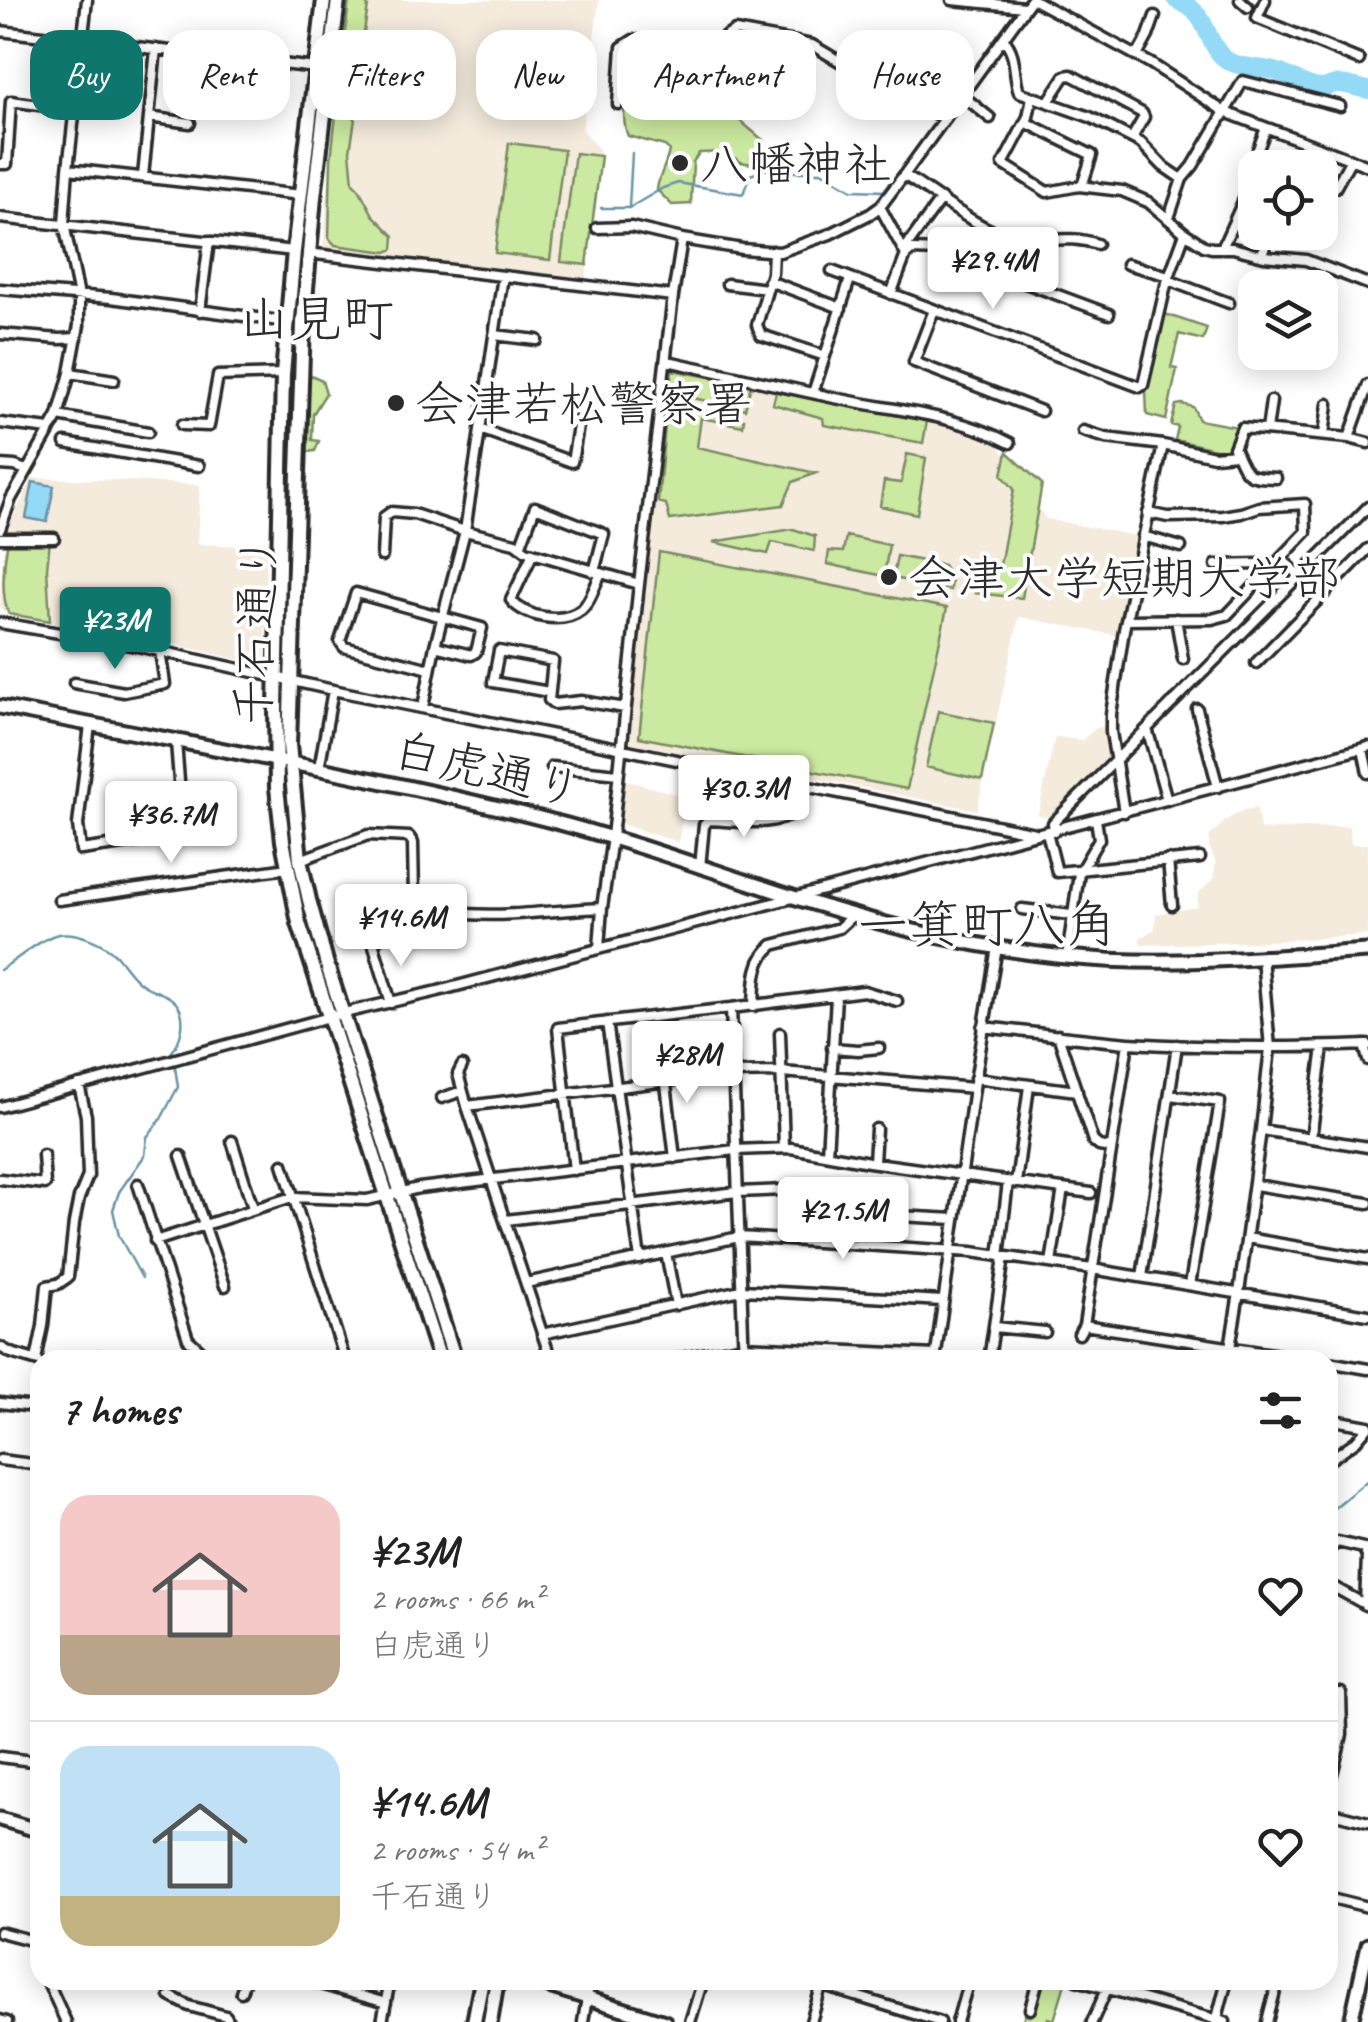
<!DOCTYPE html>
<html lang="en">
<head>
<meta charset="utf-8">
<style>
  :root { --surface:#fff; --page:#f6f6f6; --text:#222; --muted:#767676; --line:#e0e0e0; --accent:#0f766e }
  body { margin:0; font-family:Caveat,"Klee One",sans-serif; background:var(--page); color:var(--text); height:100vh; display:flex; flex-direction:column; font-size:38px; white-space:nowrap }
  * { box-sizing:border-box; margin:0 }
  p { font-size:32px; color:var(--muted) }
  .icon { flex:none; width:55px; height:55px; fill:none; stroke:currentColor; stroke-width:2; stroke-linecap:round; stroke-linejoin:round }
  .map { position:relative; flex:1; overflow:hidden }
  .panel { position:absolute; left:30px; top:1350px; width:1308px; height:640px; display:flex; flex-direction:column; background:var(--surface); border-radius:30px; box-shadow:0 5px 25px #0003 }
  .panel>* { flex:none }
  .hud { position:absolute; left:30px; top:30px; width:1310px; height:90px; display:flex; gap:20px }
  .tools { position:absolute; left:1238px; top:150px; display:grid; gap:20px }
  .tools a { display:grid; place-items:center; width:100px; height:100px; border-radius:20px; background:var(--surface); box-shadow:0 5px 25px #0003; font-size:50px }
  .price { position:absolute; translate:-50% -85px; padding:0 22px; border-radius:10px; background:#fff; color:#222; font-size:32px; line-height:65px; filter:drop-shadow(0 2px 5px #0008) }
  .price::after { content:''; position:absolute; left:50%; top:60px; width:30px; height:22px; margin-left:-15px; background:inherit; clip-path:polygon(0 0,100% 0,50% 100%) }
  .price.selected { background:var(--accent); color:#fff }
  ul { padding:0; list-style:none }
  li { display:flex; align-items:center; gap:30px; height:250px; padding:0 30px }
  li+li { border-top:2px solid var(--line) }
  li span { display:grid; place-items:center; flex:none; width:280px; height:200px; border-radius:30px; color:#555 }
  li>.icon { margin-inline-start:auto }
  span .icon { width:120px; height:120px; fill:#fffc; stroke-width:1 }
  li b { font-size:42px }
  h2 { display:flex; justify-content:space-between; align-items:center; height:120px; padding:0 30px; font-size:42px }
  .tag { padding:0 35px; border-radius:30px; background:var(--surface); box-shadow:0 5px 25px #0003; font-size:35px; line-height:90px }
  .tag.selected { background:var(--accent); color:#fff }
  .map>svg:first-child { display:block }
  .built { fill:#f4ebdd }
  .green { fill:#cbe9a0; stroke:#7b8a66; stroke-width:2.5 }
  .water { fill:#94d9f6; stroke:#6a93a5; stroke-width:2.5 }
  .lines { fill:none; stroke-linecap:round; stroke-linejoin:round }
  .stream { stroke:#6a93a5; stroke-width:2.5 }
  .river { stroke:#94d9f6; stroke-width:18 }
  .street-casing { stroke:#2b2b2b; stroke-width:15 }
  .secondary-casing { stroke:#2b2b2b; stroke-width:19 }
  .primary-casing { stroke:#2b2b2b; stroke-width:20 }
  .street { stroke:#fff; stroke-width:8 }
  .secondary { stroke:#fff; stroke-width:11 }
  .primary { stroke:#fff; stroke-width:12 }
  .poi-dot { fill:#2b2b2b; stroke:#fff; stroke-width:4 }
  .labels { text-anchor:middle; stroke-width:8; stroke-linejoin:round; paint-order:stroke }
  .poi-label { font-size:48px; fill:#2b2b2b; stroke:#fff; text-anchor:start }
  .street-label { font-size:48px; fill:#2b2b2b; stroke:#fff }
  .quarter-label { font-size:52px; fill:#2b2b2b; stroke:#fff }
</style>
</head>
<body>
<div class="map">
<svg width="1368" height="2022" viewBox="0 0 1368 2022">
  <rect width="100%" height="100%" fill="#fff"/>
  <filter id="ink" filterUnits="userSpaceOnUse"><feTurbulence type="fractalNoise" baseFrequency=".01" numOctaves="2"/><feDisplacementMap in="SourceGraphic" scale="20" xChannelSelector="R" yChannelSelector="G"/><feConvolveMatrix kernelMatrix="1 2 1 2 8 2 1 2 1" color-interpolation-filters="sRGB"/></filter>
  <g filter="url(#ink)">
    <path class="built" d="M353,0h246l-17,130 19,22 -15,126 -263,-30 8,-89z
      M669,366l270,54 31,10 25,10 51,79 95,18 -21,99 -101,-19 -42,193 -349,-68z
      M33,478l79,2 88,5 -3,59 69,3 -1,119 -112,-27 -146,-24 -7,-9 2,-38 5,-38z
      M1105,726l2,31 -52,61 -17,-3 17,-78 27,3 14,-12z
      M624,780l63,17 -9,45 -54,-17 -4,-4z
      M1257,808l3,22 89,-4 2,18h17v91l-115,7 -113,3v-7l15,-9 1,-15 41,-7 1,-13 15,-15 3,-16 -7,-16 1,-11 15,-15 18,-11z"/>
    <path class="green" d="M349,0h14l5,6 -15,99 2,14 -5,32 3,32 6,6 14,26 21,21 -1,13 -6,3 -52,-7 -6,-7 2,-79z
      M716,73c7,8 6,20 3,30l44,37 6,16 -6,10 -22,-4 -16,-10 -26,1 -6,9 -2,42 -19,1 -15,-15c1,-14 10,-25 12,-40l-4,-4 -37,-10c-7,-16 -3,-35 0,-51 29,-11 59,-4 88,-12z
      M509,143l55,7 -14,110 -55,-7z
      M575,153l26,3 -14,109 -26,-3z
      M1162,313l45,15 -4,12 -24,-6 -8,34 6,1 -11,51 -19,-5 -1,-24z
      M672,370l79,15 -6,24 -76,-16z
      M311,375l11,5 4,13 -13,21 -1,26 7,1 -4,10 -9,1 3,-74z
      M776,392l151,29 -4,22 -99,-18 -1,-7 -50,-14z
      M667,404l77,15 -1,7 -42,-8 -4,29 119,26 -23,9 -10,23 -113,15 -4,-16 -8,-2z
      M1182,404l11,3 6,13 38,7 -6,18 -6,6 -50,-11 3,-13 -7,-2 5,-20z
      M1007,452l35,32 -20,114 -47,-5 -17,-30 41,8 15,-82 -12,-14z
      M907,454l19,4 -9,56 -37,-8 4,-25 17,2z
      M793,529l22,7 -1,15 -42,-9 -4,12 -55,-12z
      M846,536l43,9 -5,31 -57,-12 2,-13 14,1z
      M8,540h42l-3,28 3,53 -41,-7c-9,-19 -5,-52 -1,-74z
      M659,552l288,56 -40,181 -268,-52z
      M897,556l46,9 8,12 -1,13 -57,-12z
      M938,711l56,12 -12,57 -56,-13z
      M1040,1980h26l-12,40 -6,-2 -2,4h-24l4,-11 4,1z"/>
    <path class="water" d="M33,482l21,4 -7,36 -21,-4z"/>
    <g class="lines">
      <path class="stream" d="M629,207l3,-54
        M601,208h28l34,-20 15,-5 65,11 7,-19 21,-7 17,4h33l31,18 32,1 5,-8
        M0,970c15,-9 46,-35 59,-36 18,-3 45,9 57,21 8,9 15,22 26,29 12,9 30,9 38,25 6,15 0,33 -9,44
        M142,1278l-23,-42 -6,-26 6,-18 26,-37 2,-18 14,-18 17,-32 -3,-20
        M1328,1513l40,-33"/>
      <path class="river" d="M1176,0c32,13 26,31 43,53 14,18 40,12 59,19 14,5 28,16 44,16 5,0 10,-4 15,-4 10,0 21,4 31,6"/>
      <defs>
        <path id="street" d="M952,0l73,7
          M1034,0l116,63 75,49 143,54
          M1240,0l8,7
          M1265,0l-8,18 102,42
          M0,31l316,37
          M1004,40c13,13 9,35 15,52l71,25 51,26 22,23 19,13
          M1137,56l11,-20 7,-20
          M962,95l28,23
          M1032,97l-4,20 -25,47 44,28 32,-6 43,5 26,11 37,31 19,13 8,2h21l31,8 42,4 62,24
          M1048,102l17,-26 6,-1 71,38 2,4 -12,21
          M618,104l4,-57 11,-7 74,8 28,-17 77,14 44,26 89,48
          M149,117l41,6
          M1025,122l67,33 -10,31
          M1258,149l8,-21
          M0,164h7l4,-63 63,9
          M68,169l233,26
          M904,175c30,19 75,55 108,63 29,7 53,-5 85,6
          M143,176l13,-127
          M1335,188l16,-29
          M880,207l26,48 -15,39
          M0,218l294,33
          M1169,218l13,-39 11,-13 50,-85 97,25
          M597,228l34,-1 51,12
          M1222,248l23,-51 10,-3
          M904,250l37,-51
          M773,251l-1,22 -15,52 4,10 64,21
          M307,253l366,43
          M906,255l6,-5 27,1 170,63
          M1261,255l11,-23
          M1127,264l42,12
          M832,271l308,116 3,-2 23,-100 19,-52
          M1168,280l61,23
          M769,281l72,27
          M727,284l40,5
          M0,289l111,9 176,24
          M934,310l-20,52 127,49
          M200,311l9,-70
          M0,334l60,5 17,-1
          M494,335l43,5
          M667,361c58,12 115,26 173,38 58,12 117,16 170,44
          M70,373l44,7
          M813,393l37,-114
          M58,416l12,-43 9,-48v-29l-15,-72 4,-55 19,-169
          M0,423l49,6
          M182,425l27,1 9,-50 65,-2
          M480,429l92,33 10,-60
          M1267,430l4,-29
          M1083,431l23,7 57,7 -39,185 -13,84v18l13,80
          M1324,435l4,-31
          M1349,438l19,-53
          M65,443l134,23
          M1163,445l51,11 22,-2
          M0,465l15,1 11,4
          M1276,478c-31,-1 -29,-2 -42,-30l8,-20 107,10 19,5
          M0,529l11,-30 47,-83 90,16
          M1143,536l38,11
          M0,538h54
          M520,547l15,-40 69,27 -10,38
          M533,553l-22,47c13,17 51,25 70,10 9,-7 14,-25 20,-36
          M382,556l2,-39 7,-5 23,2 51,17 50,12 11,8 113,33
          M1281,558l40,39
          M1216,565l44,-1 8,6
          M1176,619l7,40
          M1126,620l86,-1 15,-4 79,-83 -1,-28 -46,3 -18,6 -18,3 -55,1 -20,-4
          M0,623l137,23 196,44 702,143
          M1256,663l112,-114
          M430,669l-86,-22 -4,-6 16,-48 126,35 -6,24 -5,3 -36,-9
          M74,683l50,9 41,-8 -5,-33
          M549,692l-56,-10 6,-31 54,10 -4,39 5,4 27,-3 44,7
          M423,707l12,-61 30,-115 38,-255
          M1197,709l21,78
          M90,725l-12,100 3,25 97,-14 5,-4 -7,-90
          M1148,732l19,68
          M1363,749l5,24
          M552,767l66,7
          M319,769l14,-79
          M1054,831l-1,-8 315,-316
          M1047,832l10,40 143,-14
          M300,860l68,-25 41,2 4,6 1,55
          M1168,860l4,45
          M700,867l4,-42 5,-5c25,1 55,6 79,-4
          M59,900l229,-32
          M1022,909l49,6
          M467,914c45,3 90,-4 135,-6
          M599,948l3,-40 10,-71 27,-253 34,-288 9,-57 60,10 38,3 50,-18 40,-20 10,-7 24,-32 127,-175
          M1067,957l12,-84 20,-34 -3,-20
          M391,1003l-17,-57 1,-6 10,-5 24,-1
          M754,1006c1,-23 0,-46 19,-61l66,-17 14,-13
          M731,1008l133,-17 33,10
          M607,1022l33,237
          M983,1027c49,5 97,12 146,16 80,5 159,5 239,2
          M780,1033l4,115
          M1058,1035l35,106 6,5 12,2
          M1364,1045l4,15
          M832,1048l26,2 21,-2
          M663,1059l12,99
          M462,1066l-4,8 9,32
          M975,1078l102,13
          M1170,1095l50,7 -30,183
          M442,1098l20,-7
          M0,1107l344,-94 94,-22 930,-244
          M1261,1130l9,-82 -8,-91
          M1311,1138l12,-91
          M232,1141l21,67
          M827,1154l9,-158
          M181,1156l44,130
          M874,1162l2,-33
          M283,1164l62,196
          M574,1170l-16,-142 173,-20 13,352
          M0,1179l45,5 -2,-29
          M1016,1183l13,-97
          M138,1184l50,155 23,21
          M1255,1185l113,18
          M506,1220l231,-28 47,-2
          M1247,1238l121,21
          M155,1241l137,-44 75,3 52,-12 316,-38 56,-2 78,14 222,31
          M823,1242l1,-30 131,7
          M666,1253l10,52
          M999,1256l9,-74
          M1051,1263l12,-74
          M1142,1277l35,-232
          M526,1283l213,-46 233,15 120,17 276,46
          M1084,1325l228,35
          M994,1327l51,5
          M542,1334l199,-44 202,11
          M1079,1334l5,-9 44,-282
          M0,1347l11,6 27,8
          M36,1360l7,-34 4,-40 11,-2 10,-7 6,-54 5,-25 9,-22 -2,-60 -7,-31
          M74,1360l25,-4 21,4
          M551,1360l-84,-254 265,-33 50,-1 192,16
          M672,1360l71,-14 192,9
          M935,1360l39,-272 23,-141
          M989,1360l15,-103
          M1228,1360l11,-67 22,-163 107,17
          M1328,1362l40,7
          M0,1403l34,4
          M1328,1419l40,7
          M0,1460l40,5
          M1328,1461l28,-20 12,-14
          M1328,1550l10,-8 25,6 4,8 -2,49
          M1328,1584l40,22
          M1328,1695l13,-2 1,42 -14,55
          M0,1757l40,5
          M1328,1812l40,10
          M1328,1897l40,10
          M0,1932l38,10 2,24
          M47,1980l19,42
          M306,1980l80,23
          M804,1980l136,42
          M1076,1980l149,42
          M241,1992l4,-12
          M170,1996l19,10 37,10 3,6
          M1030,2009l8,-29
          M0,2020l7,2
          M382,2022l8,-42
          M583,2022l7,-42
          M690,2022l13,-42
          M811,2022l12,-42
          M957,2022l12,-42
          M1092,2022l19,-42
          M1216,2022l11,-42
          M1267,2022l11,-42"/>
        <path id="secondary" d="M0,707c183,36 367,67 548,113 122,31 239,81 362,110 51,12 104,22 156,27 100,10 202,0 302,-6
          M0,1819l40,12
          M529,1980l136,42
          M1351,2022l17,-77"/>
        <path id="primary" d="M324,0l-30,251 -11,123 -7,334 1,80 6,53 16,82 141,437
          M338,0l-24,197 -11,126 -14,421 11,116 9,40 18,65 128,395
          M474,2022l8,-42
          M490,2022l7,-42"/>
      </defs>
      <use href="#street" class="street-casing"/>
      <use href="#secondary" class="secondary-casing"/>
      <use href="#primary" class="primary-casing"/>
      <use href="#street" class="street"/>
      <use href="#secondary" class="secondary"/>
      <use href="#primary" class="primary"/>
    </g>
  </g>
  <g class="poi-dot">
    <circle cx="680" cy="163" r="10"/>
    <circle cx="396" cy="403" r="10"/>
    <circle cx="889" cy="577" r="10"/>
  </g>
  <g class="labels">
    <g class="poi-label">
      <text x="700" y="180">八幡神社</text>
      <text x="416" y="420">会津若松警察署</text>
      <text x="909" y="594">会津大学短期大学部</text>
    </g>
    <g class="street-label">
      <text transform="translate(255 630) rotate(-88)" y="17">千石通り</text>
      <text transform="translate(488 769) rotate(13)" y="17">白虎通り</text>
    </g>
    <g class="quarter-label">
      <text x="316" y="336">山見町</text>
      <text x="987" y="942">一箕町八角</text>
    </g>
  </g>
</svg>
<div class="tools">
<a><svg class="icon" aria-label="locate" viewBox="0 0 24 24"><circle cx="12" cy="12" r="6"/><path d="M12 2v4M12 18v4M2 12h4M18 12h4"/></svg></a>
<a><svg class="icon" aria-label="layers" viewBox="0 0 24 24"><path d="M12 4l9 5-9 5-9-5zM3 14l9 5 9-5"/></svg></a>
</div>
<b class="price" style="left:993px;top:312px">¥29.4M</b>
<b class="price selected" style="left:115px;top:672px">¥23M</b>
<b class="price" style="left:744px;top:840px">¥30.3M</b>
<b class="price" style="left:171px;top:866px">¥36.7M</b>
<b class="price" style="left:401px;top:969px">¥14.6M</b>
<b class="price" style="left:687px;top:1106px">¥28M</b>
<b class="price" style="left:843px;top:1262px">¥21.5M</b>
<div class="hud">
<a class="tag selected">Buy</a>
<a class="tag">Rent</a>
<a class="tag">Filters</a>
<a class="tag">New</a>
<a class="tag">Apartment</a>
<a class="tag">House</a>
</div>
<section class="panel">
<h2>7 homes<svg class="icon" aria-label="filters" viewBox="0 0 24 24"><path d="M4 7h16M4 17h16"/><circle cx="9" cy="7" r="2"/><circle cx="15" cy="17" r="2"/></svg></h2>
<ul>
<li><span style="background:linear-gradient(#f6c9c9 70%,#b9a48a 0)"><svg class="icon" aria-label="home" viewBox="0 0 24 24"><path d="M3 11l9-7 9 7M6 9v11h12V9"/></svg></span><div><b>¥23M</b><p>2 rooms · 66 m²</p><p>白虎通り</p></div><svg class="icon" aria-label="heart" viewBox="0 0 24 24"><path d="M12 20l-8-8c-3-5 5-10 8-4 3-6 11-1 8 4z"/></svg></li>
<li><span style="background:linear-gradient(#bfe0f5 75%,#c2b280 0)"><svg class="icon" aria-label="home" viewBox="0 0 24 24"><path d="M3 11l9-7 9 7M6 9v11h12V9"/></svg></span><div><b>¥14.6M</b><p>2 rooms · 54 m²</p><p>千石通り</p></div><svg class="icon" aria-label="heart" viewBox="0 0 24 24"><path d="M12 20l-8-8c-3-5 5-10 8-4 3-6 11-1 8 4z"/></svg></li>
</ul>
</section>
</div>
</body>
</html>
